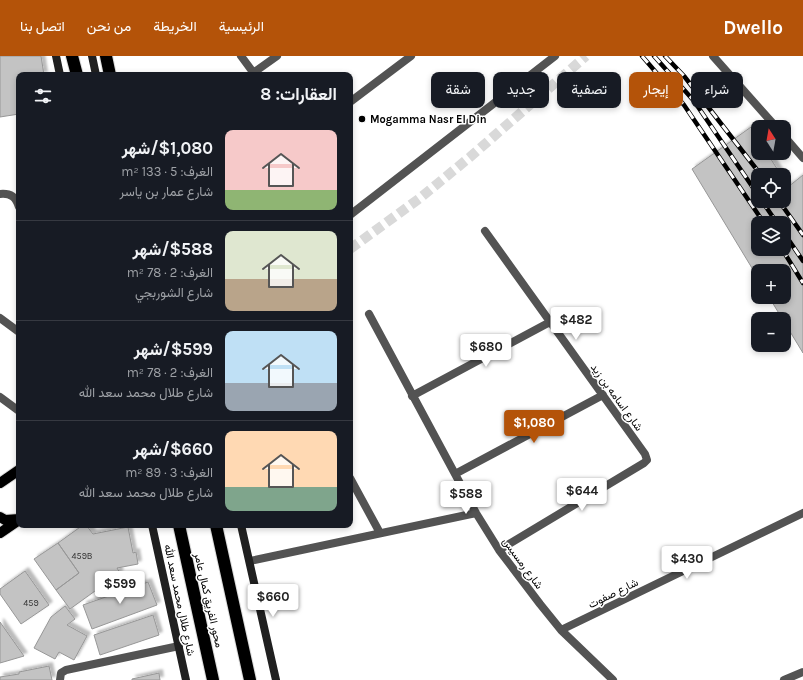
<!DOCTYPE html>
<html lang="ar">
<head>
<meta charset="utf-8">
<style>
  :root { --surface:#171b24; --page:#20242c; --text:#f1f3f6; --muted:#9ea1a6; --line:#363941; --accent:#b45309 }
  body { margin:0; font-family:Karla,Vazirmatn,sans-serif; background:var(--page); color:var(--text); direction:rtl; height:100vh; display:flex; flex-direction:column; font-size:15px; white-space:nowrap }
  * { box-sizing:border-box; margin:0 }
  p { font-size:13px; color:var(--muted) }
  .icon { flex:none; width:22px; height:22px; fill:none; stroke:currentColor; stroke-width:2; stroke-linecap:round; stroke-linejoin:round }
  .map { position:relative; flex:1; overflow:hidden; direction:ltr }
  .side { position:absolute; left:16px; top:16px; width:337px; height:456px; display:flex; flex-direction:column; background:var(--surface); border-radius:8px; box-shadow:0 2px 6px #0003; direction:rtl }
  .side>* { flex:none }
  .guide { position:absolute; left:365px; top:16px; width:378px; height:36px; direction:rtl; display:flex; gap:8px }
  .needle { width:26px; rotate:349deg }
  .tools { position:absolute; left:751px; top:64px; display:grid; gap:8px }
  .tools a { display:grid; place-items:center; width:40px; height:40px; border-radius:8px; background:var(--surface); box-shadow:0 2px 6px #0003; font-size:20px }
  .price { position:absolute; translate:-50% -34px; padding:0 9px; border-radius:4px; background:#fff; color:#222; font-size:13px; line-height:26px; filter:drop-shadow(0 1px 2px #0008) }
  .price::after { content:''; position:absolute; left:50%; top:24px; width:12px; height:9px; margin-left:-6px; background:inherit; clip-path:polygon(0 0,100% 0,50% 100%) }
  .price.selected { background:var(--accent); color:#fff }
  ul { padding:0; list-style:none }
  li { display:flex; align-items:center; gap:12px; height:100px; padding:0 16px }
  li+li { border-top:1px solid var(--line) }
  li span { display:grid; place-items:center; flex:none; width:112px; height:80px; border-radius:8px; color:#555 }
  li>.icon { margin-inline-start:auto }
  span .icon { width:48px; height:48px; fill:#fffc; stroke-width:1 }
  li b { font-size:17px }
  h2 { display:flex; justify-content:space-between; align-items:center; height:48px; padding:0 16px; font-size:17px }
  .chip { padding:0 14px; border-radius:8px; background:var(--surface); box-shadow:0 2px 6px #0003; font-size:14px; line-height:36px }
  .chip.selected { background:var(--accent); color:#fff }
  header { display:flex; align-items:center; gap:24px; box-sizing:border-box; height:56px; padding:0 20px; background:var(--accent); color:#fff }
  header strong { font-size:19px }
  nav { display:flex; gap:22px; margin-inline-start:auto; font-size:14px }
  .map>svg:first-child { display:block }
  .building { fill:#c3c3c3; stroke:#979797; fill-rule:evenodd; filter:url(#shadow) }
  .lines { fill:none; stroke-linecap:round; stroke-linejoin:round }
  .primary-tunnel { stroke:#d9d9d9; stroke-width:10; stroke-dasharray:10 5; stroke-linecap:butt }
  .primary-casing { stroke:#dbdbdb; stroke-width:12 }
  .motorway-casing { stroke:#dbdbdb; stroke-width:14 }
  .service { stroke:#535353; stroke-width:8 }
  .minor { stroke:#535353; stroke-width:8 }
  .secondary { stroke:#202020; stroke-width:8 }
  .primary { stroke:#000; stroke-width:10 }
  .motorway { stroke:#000; stroke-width:12 }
  .rail-casing { stroke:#000; stroke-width:4.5 }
  .rail { stroke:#fff; stroke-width:3; stroke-dasharray:9; stroke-linecap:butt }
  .poi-dot { fill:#000; stroke:#fff; stroke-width:1.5 }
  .labels { text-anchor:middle; stroke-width:3; stroke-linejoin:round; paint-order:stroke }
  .number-label { font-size:9px; fill:#313131 }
  .poi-label { font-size:11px; font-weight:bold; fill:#000; stroke:#fff; text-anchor:start }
  .street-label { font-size:11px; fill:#000; stroke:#fff }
</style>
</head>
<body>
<header>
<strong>Dwello</strong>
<nav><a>الرئيسية</a><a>الخريطة</a><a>من نحن</a><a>اتصل بنا</a></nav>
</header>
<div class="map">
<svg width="803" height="624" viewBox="0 0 803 624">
  <defs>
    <filter id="shadow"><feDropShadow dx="3.5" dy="-3.5" stdDeviation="1" flood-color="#0004"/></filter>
  </defs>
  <rect width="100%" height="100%" fill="#fff"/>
  <path class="building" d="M0,0h41l3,19h-25v39l-19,3z
    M751,71l7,10v16h9l14,22h-23v26h26v-20l4,6 15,-12v178l-34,-56h15v-26h-26v7l-66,-109zM758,167h26v26h-26z
    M83,469h3l7,9 35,-7 5,26 3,-1 2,12 -21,4 3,5 -50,36 -14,-19 23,-17 -21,-30z
    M58,487l21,30 -23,17 -22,-31z
    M25,515l24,34 -28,19 -21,-30v-5z
    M148,526l9,23 -65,24 -9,-24z
    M65,550l10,13 -8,6 20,11 -13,24 -15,-8 -4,7 -21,-11 17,-31z
    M153,559l6,20 -59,20 -6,-20z
    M0,566l24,34 -24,7z
    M49,610l3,14h-52v-3l19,-3v-2z
    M159,617l1,7h-28v-1z"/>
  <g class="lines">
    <path class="primary-tunnel" d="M350,193l70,-51 50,-41 116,-101"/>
    <defs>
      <path id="primary" d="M0,427l19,-13
        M0,461l5,3 14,-1
        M0,477l19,-13"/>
      <path id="motorway" d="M72,0l5,19
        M106,0l4,19
        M179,469l34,155
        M216,469l34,155"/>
    </defs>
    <use href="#primary" class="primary-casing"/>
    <use href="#motorway" class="motorway-casing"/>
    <path class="service" d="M0,138c11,-1 16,3 19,13
      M0,262l19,14
      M60,624l1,-7 5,-3 113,-24"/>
    <path class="minor" d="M241,0l14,19
      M713,0l63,71
      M253,17l24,-17
      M350,46l61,-46
      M784,80l19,22
      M350,159l205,-159
      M485,175l160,223 2,6 -3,3 -145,87
      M369,258l107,199 23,37 41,54 21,26 52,50
      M412,340l138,-74
      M0,341l19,14
      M455,418l148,-79
      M350,422l30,55
      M250,505l226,-48
      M561,574l242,-117
      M784,624l19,-8"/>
    <path class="secondary" d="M56,0l4,19
      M92,0l4,19
      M152,469l34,155
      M241,469l35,155"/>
    <use href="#primary" class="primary"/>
    <use href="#motorway" class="motorway"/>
    <defs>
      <path id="rail" d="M642,0l42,49 80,118
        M654,0l40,45 64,94
        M665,0l19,20 77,99
        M762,145l15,22
        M779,145l24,34
        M784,177l19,28
        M782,193l21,34"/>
    </defs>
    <use href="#rail" class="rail-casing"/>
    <use href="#rail" class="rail"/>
  </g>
  <circle class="poi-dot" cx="362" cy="63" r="4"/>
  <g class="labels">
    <g class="number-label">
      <text x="82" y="503">459B</text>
      <text x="31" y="550">459</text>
    </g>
    <g class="poi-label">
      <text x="370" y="67">Mogamma Nasr El Din</text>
    </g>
    <g class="street-label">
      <text transform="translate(617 341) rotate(54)" y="4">شارع اسامه بن زيد</text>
      <text transform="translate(523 507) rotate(54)" y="4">شارع رمسيس</text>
      <text transform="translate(613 537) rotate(-26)" y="4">شارع صفوت</text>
      <text transform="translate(180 544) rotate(78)" y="4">شارع طلال محمد سعد الله</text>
      <text transform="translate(209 544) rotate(77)" y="4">محور الفريق كمال عامر</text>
    </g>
  </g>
</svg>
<div class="tools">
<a><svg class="needle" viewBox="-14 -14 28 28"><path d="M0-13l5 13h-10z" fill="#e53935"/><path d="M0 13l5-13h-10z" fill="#9ea1a6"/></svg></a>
<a><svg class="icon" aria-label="locate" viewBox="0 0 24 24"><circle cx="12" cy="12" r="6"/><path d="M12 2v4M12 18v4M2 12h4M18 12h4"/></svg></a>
<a><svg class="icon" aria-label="layers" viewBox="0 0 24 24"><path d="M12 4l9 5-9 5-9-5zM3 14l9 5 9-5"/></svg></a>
<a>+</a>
<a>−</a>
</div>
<b class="price" style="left:576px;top:285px">$482</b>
<b class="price" style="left:486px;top:312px">$680</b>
<b class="price selected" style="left:534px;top:388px">$1,080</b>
<b class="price" style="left:582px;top:456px">$644</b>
<b class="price" style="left:466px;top:459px">$588</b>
<b class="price" style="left:687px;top:524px">$430</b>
<b class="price" style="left:120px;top:549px">$599</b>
<b class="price" style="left:273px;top:562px">$660</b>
<div class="guide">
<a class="chip">شراء</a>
<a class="chip selected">إيجار</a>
<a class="chip">تصفية</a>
<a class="chip">جديد</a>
<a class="chip">شقة</a>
</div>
<section class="side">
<h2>العقارات: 8<svg class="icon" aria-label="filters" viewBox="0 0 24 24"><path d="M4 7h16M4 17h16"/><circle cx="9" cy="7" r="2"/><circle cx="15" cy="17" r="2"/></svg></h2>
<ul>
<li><span style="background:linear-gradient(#f6c9c9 75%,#8fb573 0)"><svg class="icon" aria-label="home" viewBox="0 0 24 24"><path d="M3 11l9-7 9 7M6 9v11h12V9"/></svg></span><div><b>$1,080/شهر</b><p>الغرف: 5 · 133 m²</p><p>شارع عمار بن ياسر</p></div></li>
<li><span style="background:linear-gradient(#dfe7d0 60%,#b9a48a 0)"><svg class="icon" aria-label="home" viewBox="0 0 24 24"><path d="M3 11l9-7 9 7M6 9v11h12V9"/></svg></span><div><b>$588/شهر</b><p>الغرف: 2 · 78 m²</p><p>شارع الشوربجي</p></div></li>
<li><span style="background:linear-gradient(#bfe0f5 65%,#9aa5b1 0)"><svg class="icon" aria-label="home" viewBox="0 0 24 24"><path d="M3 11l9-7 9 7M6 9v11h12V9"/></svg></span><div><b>$599/شهر</b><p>الغرف: 2 · 78 m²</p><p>شارع طلال محمد سعد الله</p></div></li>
<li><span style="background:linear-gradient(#ffd9b3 70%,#7fa58c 0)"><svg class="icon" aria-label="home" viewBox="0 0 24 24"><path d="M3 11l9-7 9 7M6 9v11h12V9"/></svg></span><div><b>$660/شهر</b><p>الغرف: 3 · 89 m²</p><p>شارع طلال محمد سعد الله</p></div></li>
</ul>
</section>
</div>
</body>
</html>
